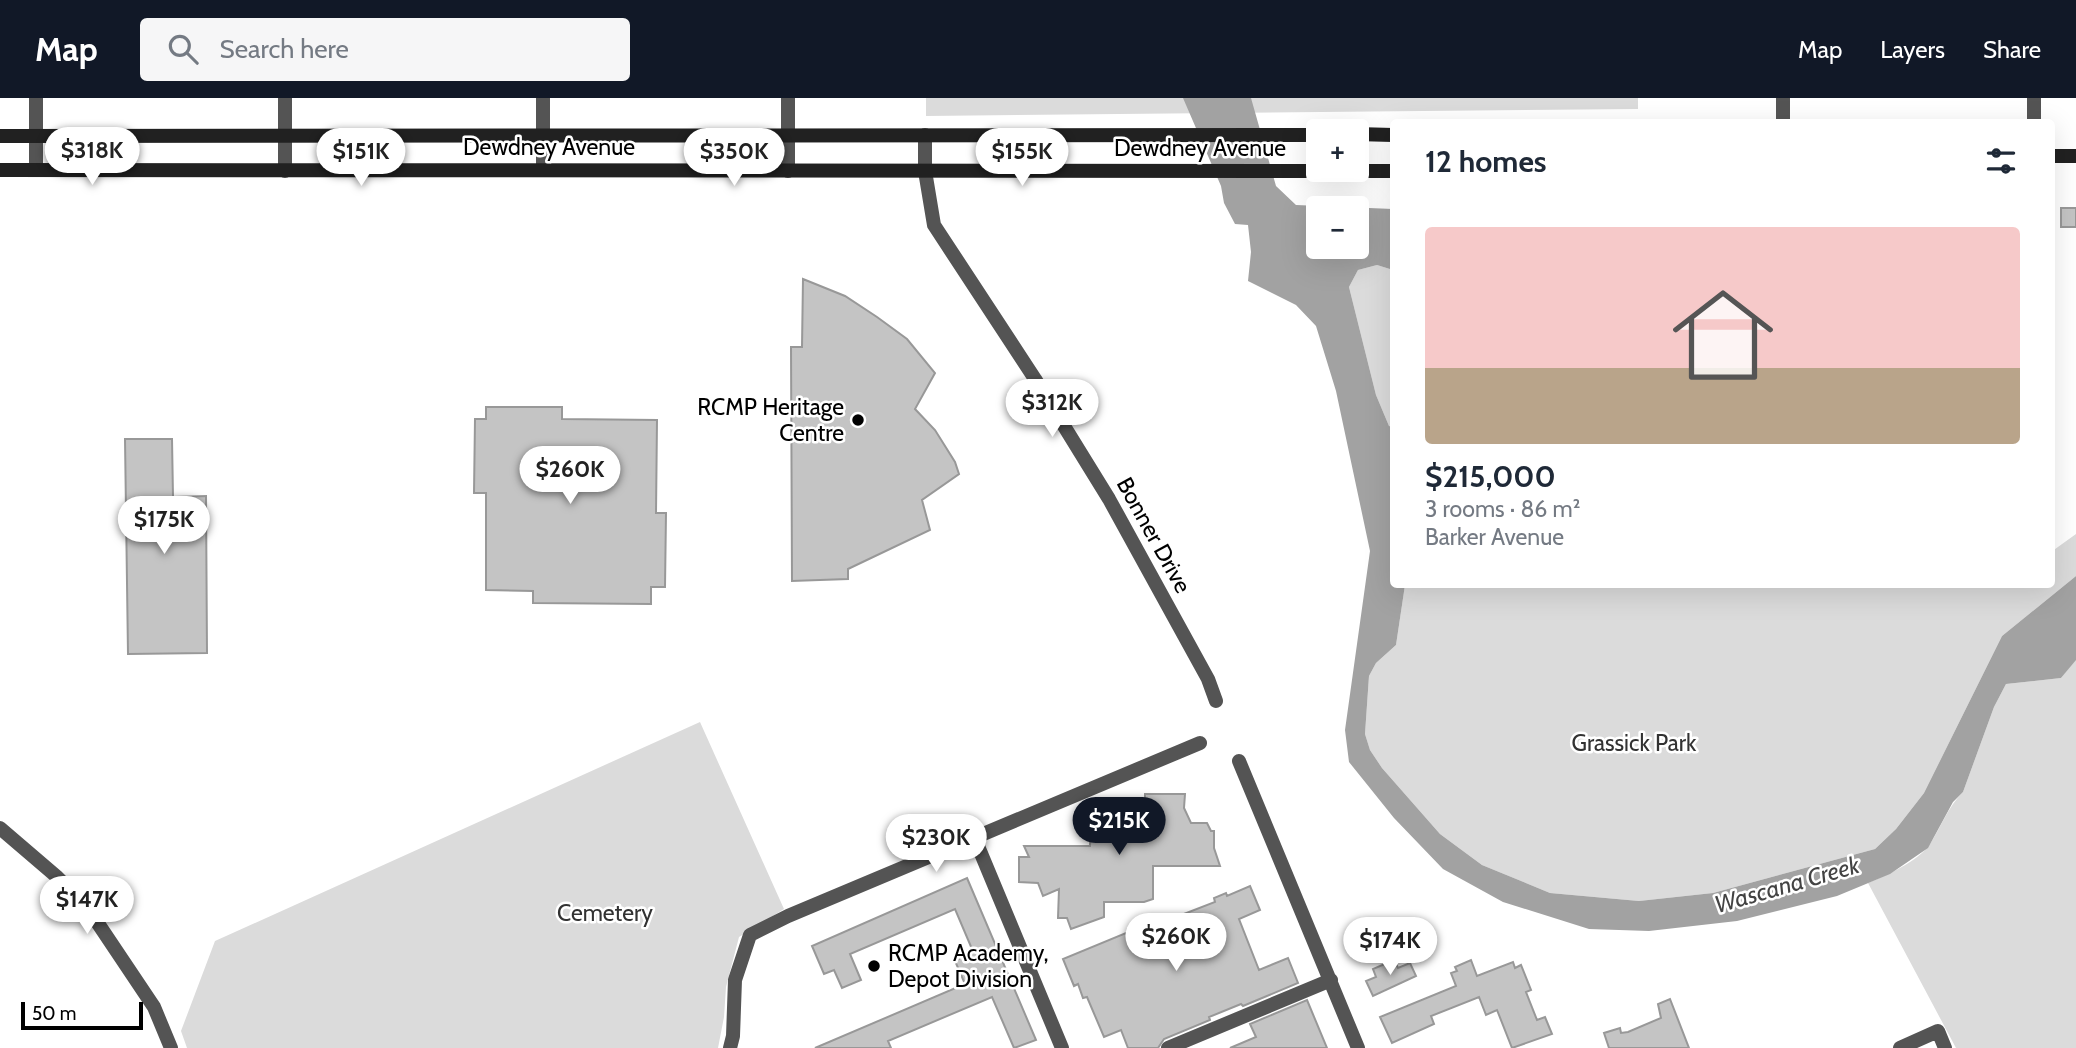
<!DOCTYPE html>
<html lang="en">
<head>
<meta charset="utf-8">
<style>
  :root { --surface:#fff; --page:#f6f6f7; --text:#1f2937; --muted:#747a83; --accent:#111827 }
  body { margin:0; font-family:Cabin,sans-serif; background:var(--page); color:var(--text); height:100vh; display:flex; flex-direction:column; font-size:26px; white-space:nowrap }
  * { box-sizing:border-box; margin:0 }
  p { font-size:23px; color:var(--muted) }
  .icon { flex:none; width:38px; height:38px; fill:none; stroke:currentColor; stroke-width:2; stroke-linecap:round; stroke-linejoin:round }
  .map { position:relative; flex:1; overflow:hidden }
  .panel { position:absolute; left:1390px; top:21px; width:665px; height:469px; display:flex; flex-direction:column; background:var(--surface); border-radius:7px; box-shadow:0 7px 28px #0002 }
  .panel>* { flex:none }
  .tools { position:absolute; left:1306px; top:21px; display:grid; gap:14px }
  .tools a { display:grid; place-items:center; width:63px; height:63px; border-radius:7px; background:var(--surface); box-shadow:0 7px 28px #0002; font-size:35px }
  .scale { position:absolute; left:21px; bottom:18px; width:122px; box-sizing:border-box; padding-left:7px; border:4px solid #000; border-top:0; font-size:19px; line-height:24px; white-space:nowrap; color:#000; -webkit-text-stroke:5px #fff; paint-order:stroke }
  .price { position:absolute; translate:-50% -60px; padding:0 16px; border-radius:24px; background:#fff; color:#222; font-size:23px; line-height:46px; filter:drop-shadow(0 2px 4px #0008) }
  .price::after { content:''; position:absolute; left:50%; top:42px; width:21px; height:16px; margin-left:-10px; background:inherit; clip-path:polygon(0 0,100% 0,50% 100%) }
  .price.selected { background:var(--accent); color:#fff }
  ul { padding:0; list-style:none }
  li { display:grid; align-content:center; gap:14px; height:371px; padding:0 35px }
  li span { display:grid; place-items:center; height:217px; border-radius:7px; color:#555 }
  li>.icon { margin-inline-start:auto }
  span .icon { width:126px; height:126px; fill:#fffc; stroke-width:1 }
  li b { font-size:30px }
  h2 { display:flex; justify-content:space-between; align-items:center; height:84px; padding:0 35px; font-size:30px }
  header { display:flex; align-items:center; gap:42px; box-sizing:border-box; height:98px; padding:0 35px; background:var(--accent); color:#fff }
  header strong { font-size:33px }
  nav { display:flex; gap:38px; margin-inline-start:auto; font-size:24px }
  .search { width:490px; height:63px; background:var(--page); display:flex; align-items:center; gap:18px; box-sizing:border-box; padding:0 24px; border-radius:7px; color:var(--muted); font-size:26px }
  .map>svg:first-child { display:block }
  .green { fill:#dbdbdb }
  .water { fill:#a2a2a2; fill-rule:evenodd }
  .building { fill:#c4c4c4; stroke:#989898; stroke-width:2 }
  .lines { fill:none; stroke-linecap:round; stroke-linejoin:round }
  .minor { stroke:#545454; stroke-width:14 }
  .secondary { stroke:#212121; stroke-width:14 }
  .poi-dot { fill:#000; stroke:#fff; stroke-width:2.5 }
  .labels { text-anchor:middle; stroke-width:5; stroke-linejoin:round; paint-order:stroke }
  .street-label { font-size:23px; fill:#000; stroke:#fff }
  .poi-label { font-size:23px; fill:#000; stroke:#fff; text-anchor:end }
  .park-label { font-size:23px; fill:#323232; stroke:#fff }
  .water-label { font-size:24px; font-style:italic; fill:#434343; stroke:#fff }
</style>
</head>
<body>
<header>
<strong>Map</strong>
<div class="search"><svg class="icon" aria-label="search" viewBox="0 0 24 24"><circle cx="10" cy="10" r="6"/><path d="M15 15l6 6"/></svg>Search here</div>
<nav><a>Map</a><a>Layers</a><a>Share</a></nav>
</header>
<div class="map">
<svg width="2076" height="950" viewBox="0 0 2076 950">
  <rect width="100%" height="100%" fill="#fff"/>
  <path class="green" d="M926,0h712v11l-712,7z
    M1377,167l16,5v157l-4,-1 -13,-31 -27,-108 9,-17z
    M2076,436v42l-74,60 -78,157 -28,36 -21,20 -162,44 -74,8 -89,-8 -68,-28 -42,-31 -58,-66 -12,-18 -5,-16 4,-58 7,-13 20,-18 9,-60 646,-1v-32z
    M2076,561v389h-120l-88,-165c17,-7 51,-22 62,-39 11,-17 18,-37 33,-52l31,-85 12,-23 55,-6z
    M700,624l84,187 -45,28 -13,50 -2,30 -6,31h-531l-6,-17 34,-90z"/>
  <path class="water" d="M1183,0h68l25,88 20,19 97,4v61l-16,-5 -19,5 -9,17 27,108 13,31 4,1v157l12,1 -9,60 -20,18 -7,13 -4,58 5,16 12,18 58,66 42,31 68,28 89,8 74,-8 162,-44 21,-20 28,-36 78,-157 74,-60v84l-15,18 -55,6 -12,23 -31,85 -10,10 -25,46 -38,26 -53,22 -100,25 -88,10 -60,-2 -86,-27 -60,-33 -49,-51 -45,-56 -4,-32 25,-179 -34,-160 -20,-65 -20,-21 -48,-24 3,-29 -3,-27 -13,-1 -11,-21 -3,-17zM1318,110h38v39h-38z"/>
  <path class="building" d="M2061,110h15v19h-15z
    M803,181l42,17 32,21 30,22 28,34 -20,36 20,21 20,32 4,12 -37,26 8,30 -82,39v10l-56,2 -1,-234h11z
    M486,309h76v12l95,1 -1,93h10l-1,74h-14v17l-118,-1v-12l-47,-1v-97h-12l1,-74h11z
    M125,341h47l1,58 33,-1 1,157 -79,1z
    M1145,696h40l-1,14 7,15h16l4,8h3v17l6,18h-67v33l-9,3h-40v15l-33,12 -4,-11h-9l1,-29 -16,7 -5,-13 -19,-1v-25h10l-5,-11h66l1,-32h5v-5h43v-8h6z
    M967,780l69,162 -22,8 -22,-51 -104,44 3,7h-76l150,-64 -10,-23 4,-2 -1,-4 14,-6 -17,-40 -105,45 11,26 -19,8 -8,-18 -10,4 -12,-28z
    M1250,788l10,24 -21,9 20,51 29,-12 10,25 -55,23 -2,-2 -32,13 1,3 -46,19 -6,9h-30l-7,-18 -17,7 -17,-40 -4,1 -5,-14 -4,2 -11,-27 104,-43 1,4 3,-1 44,-17 -1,-4 12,-5 1,3z
    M1394,862l4,8 12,-5 6,13 -43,20 -7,-15 10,-4 -3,-8z
    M1471,862l6,16 36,-14 2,6 6,-3 10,25 -5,2 11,28 8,-3 7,17 -40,14 -15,-38 -11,5 -7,-18 -48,19 3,8 -42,19 -12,-26 76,-31 -5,-13 6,-2 -2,-4z
    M1670,901l19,49h-80l-5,-15 16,-5 1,5 7,-1 33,-14 -3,-14z
    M1307,902l20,48h-97l26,-11 -6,-13z"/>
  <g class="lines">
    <path class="minor" d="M1783,0v24
      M2034,0v24
      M925,37v36l9,54 101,154 74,120 99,180 8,22
      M36,72v-72
      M543,72v-72
      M285,73v-73
      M788,73v-73
      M1239,663l119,287
      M0,730l56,48 31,31 67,100 17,41
      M975,741l87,209
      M730,950l3,-12 2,-56 15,-45 38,-19 412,-173
      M1168,950l163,-68
      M1900,950l38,-17 7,17"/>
    <path class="secondary" d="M1356,36l37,1
      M0,38l1318,-1
      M2051,58h25
      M0,72l1393,1"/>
  </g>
  <g class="poi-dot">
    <circle cx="858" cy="322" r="7"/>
    <circle cx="874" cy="868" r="7"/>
  </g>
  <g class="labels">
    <g class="street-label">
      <text x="549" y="57">Dewdney Avenue</text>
      <text x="1200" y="58">Dewdney Avenue</text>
      <text transform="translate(1154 437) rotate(61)" y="8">Bonner Drive</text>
    </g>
    <g class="poi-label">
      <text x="844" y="317">RCMP Heritage<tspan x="844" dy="26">Centre</tspan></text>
      <text x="888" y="863" text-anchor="start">RCMP Academy,<tspan x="888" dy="26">Depot Division</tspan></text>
    </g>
    <g class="park-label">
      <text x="1634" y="653">Grassick Park</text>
      <text x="605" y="823">Cemetery</text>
    </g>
    <g class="water-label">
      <text transform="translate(1787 787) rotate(-16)" y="8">Wascana Creek</text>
    </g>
  </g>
</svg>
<div class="tools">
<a>+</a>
<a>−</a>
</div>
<div class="scale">50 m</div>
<b class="price" style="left:92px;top:89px">$318K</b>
<b class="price" style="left:361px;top:90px">$151K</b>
<b class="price" style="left:734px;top:90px">$350K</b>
<b class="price" style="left:1022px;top:90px">$155K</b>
<b class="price" style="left:1052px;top:341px">$312K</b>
<b class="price" style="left:570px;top:408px">$260K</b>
<b class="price" style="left:164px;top:458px">$175K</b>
<b class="price selected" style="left:1119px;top:759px">$215K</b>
<b class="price" style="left:936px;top:776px">$230K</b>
<b class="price" style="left:87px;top:838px">$147K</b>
<b class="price" style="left:1176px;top:875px">$260K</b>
<b class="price" style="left:1390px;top:879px">$174K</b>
<section class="panel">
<h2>12 homes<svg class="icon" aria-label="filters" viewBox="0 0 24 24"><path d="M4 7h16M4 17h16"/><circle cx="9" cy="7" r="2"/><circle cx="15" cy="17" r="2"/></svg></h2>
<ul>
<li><span style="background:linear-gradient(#f6c9c9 65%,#b9a48a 0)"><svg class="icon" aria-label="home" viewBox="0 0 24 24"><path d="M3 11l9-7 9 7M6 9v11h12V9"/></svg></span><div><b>$215,000</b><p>3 rooms · 86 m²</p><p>Barker Avenue</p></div></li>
</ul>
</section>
</div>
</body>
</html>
